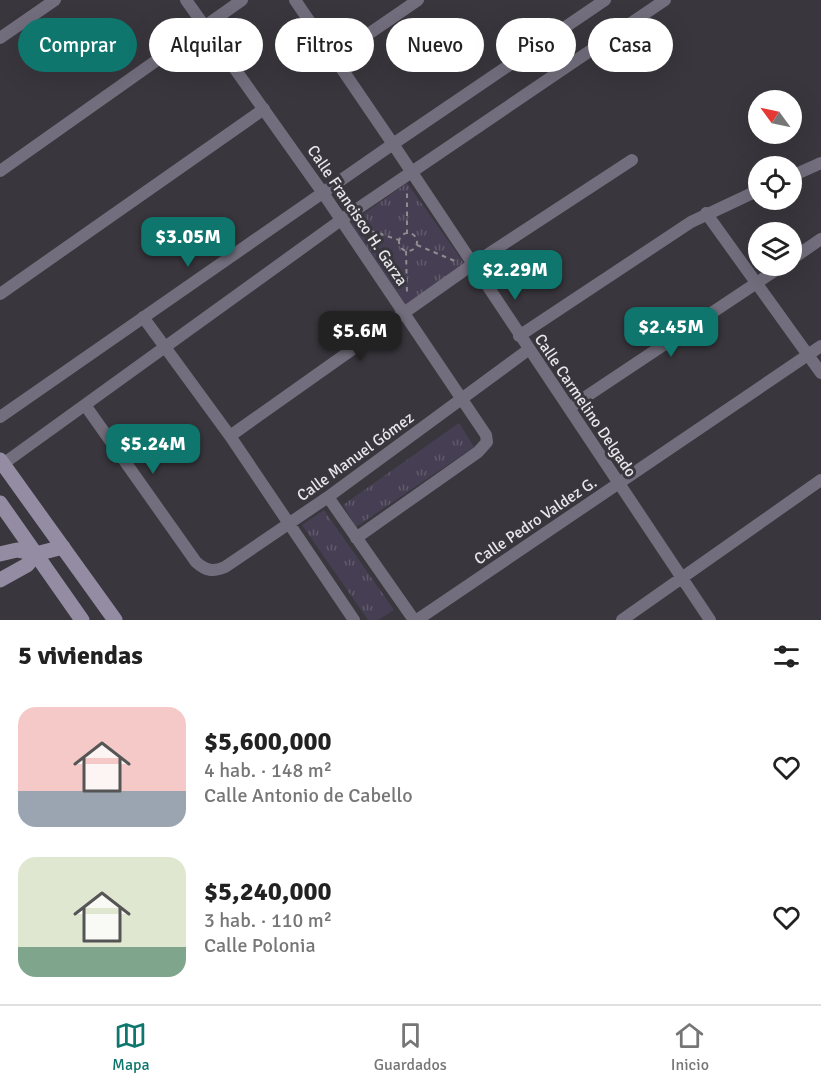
<!DOCTYPE html>
<html lang="es">
<head>
<meta charset="utf-8">
<style>
  :root { --surface:#fff; --page:#f2f2f2; --text:#222; --muted:#767676; --line:#e0e0e0; --accent:#0f766e }
  body { margin:0; font-family:Signika,sans-serif; background:var(--page); color:var(--text); height:100vh; display:flex; flex-direction:column; font-size:22px; white-space:nowrap }
  * { box-sizing:border-box; margin:0 }
  p { font-size:20px; color:var(--muted) }
  .icon { flex:none; width:33px; height:33px; fill:none; stroke:currentColor; stroke-width:2; stroke-linecap:round; stroke-linejoin:round }
  .map { position:relative; height:620px; overflow:hidden }
  .sheet { display:flex; flex-direction:column; background:var(--surface); flex:1 }
  .sheet>* { flex:none }
  .hud { position:absolute; left:18px; top:18px; width:786px; height:54px; display:flex; gap:12px }
  .needle { width:39px; rotate:303deg }
  .fabs { position:absolute; left:748px; top:90px; display:grid; gap:12px }
  .fabs a { display:grid; place-items:center; width:54px; height:54px; border-radius:50%; background:var(--surface); box-shadow:0 6px 24px #0002; font-size:30px }
  .price { position:absolute; translate:-50% -51px; padding:0 14px; border-radius:12px; background:var(--accent); color:#fff; font-size:20px; line-height:39px; filter:drop-shadow(0 2px 3px #0008) }
  .price::after { content:''; position:absolute; left:50%; top:36px; width:18px; height:14px; margin-left:-9px; background:inherit; clip-path:polygon(0 0,100% 0,50% 100%) }
  .price.current { background:#222; color:#fff }
  ul { padding:0; list-style:none }
  li { display:flex; align-items:center; gap:18px; height:150px; padding:0 18px }
  li span { display:grid; place-items:center; flex:none; width:168px; height:120px; border-radius:18px; color:#555 }
  li>.icon { margin-inline-start:auto }
  span .icon { width:72px; height:72px; fill:#fffc; stroke-width:1 }
  li b { font-size:26px }
  h2 { display:flex; justify-content:space-between; align-items:center; height:72px; padding:0 18px; font-size:26px }
  .pill { padding:0 21px; border-radius:27px; background:var(--surface); box-shadow:0 6px 24px #0002; font-size:21px; line-height:54px }
  .pill.current { background:var(--accent); color:#fff }
  .menu { display:flex; justify-content:space-around; align-items:center; height:84px; border-top:2px solid var(--line); background:var(--surface); font-size:16px; color:var(--muted) }
  .menu a { display:grid; justify-items:center; gap:3px }
  .menu .current { color:var(--accent) }
  .map>svg:first-child { display:block }
  .park { fill:url(#park-tufts) }
  .lines { fill:none; stroke-linecap:round; stroke-linejoin:round }
  .path { stroke:#8d8c91; stroke-width:2; stroke-dasharray:4.5 4.5; stroke-linecap:butt }
  .street { stroke:#736e7d; stroke-width:12 }
  .secondary { stroke:#948ca3; stroke-width:15 }
  .labels { text-anchor:middle; stroke-width:6; stroke-linejoin:round; paint-order:stroke }
  .street-label { font-size:16px; fill:#e7e6ea; stroke:#39373d }
</style>
</head>
<body>
<div class="map">
<svg width="821" height="620" viewBox="0 0 821 620">
  <defs>
    <pattern id="park-tufts" width="24" height="20" patternUnits="userSpaceOnUse" patternTransform="scale(1.5)"><rect width="24" height="20" fill="#463e52"/><path d="M3 7l-1-3M5 7V3M7 7l1-3M15 17l-1-3M17 17v-4M19 17l1-3" fill="none" stroke="#615a6b"/></pattern>
  </defs>
  <rect width="100%" height="100%" fill="#39373d"/>
  <path class="park" d="M407,183l60,84 -61,41 -57,-84z
    M459,423l15,24 -118,80 -13,-22z
    M324,510l70,100 -16,10h-10l-66,-95z"/>
  <g class="lines">
    <path class="path" d="M362,228l37,12
      M399 242a9 9 0 1 1 18 0a9 9 0 1 1-18 0Z
      M407,234v-43
      M417,245l38,16
      M406,251l1,42"/>
    <path class="street" d="M186,0l137,193 163,242 1,7 -9,10 -122,86
      M295,0l98,144 317,476
      M0,38l55,-38
      M335,57l83,-57
      M0,171l242,-171
      M792,176l29,-13
      M706,213l115,160
      M792,259l29,-20
      M0,294l264,-185
      M143,317l87,119 124,184
      M519,336l172,-114 68,-32
      M85,405l111,157c10,9 17,10 29,5l103,-70 200,-147
      M569,408l213,-142
      M0,417l393,-273 212,-144
      M230,436l243,-172 159,-104
      M3,464l338,-244 324,-220
      M328,497l86,123
      M417,620l404,-274
      M622,620l199,-140"/>
    <path class="secondary" d="M0,460l115,160
      M0,503l82,117
      M0,554l17,-4 19,4 27,-7
      M0,580l27,-15 9,-11"/>
  </g>
  <g class="labels">
    <g class="street-label">
      <text transform="translate(358 215) rotate(56)" y="6">Calle Francisco H. Garza</text>
      <text transform="translate(586 405) rotate(56)" y="6">Calle Carmelino Delgado</text>
      <text transform="translate(355 456) rotate(-36)" y="6">Calle Manuel Gómez</text>
      <text transform="translate(535 520) rotate(-34)" y="6">Calle Pedro Valdez G.</text>
    </g>
  </g>
</svg>
<div class="fabs">
<a><svg class="needle" viewBox="-14 -14 28 28"><path d="M0-13l5 13h-10z" fill="#e53935"/><path d="M0 13l5-13h-10z" fill="#767676"/></svg></a>
<a><svg class="icon" aria-label="locate" viewBox="0 0 24 24"><circle cx="12" cy="12" r="6"/><path d="M12 2v4M12 18v4M2 12h4M18 12h4"/></svg></a>
<a><svg class="icon" aria-label="layers" viewBox="0 0 24 24"><path d="M12 4l9 5-9 5-9-5zM3 14l9 5 9-5"/></svg></a>
</div>
<b class="price" style="left:188px;top:268px">$3.05M</b>
<b class="price" style="left:515px;top:301px">$2.29M</b>
<b class="price" style="left:671px;top:358px">$2.45M</b>
<b class="price current" style="left:360px;top:362px">$5.6M</b>
<b class="price" style="left:153px;top:475px">$5.24M</b>
<div class="hud">
<a class="pill current">Comprar</a>
<a class="pill">Alquilar</a>
<a class="pill">Filtros</a>
<a class="pill">Nuevo</a>
<a class="pill">Piso</a>
<a class="pill">Casa</a>
</div>
</div>
<section class="sheet">
<h2>5 viviendas<svg class="icon" aria-label="filters" viewBox="0 0 24 24"><path d="M4 7h16M4 17h16"/><circle cx="9" cy="7" r="2"/><circle cx="15" cy="17" r="2"/></svg></h2>
<ul>
<li><span style="background:linear-gradient(#f6c9c9 70%,#9aa5b1 0)"><svg class="icon" aria-label="home" viewBox="0 0 24 24"><path d="M3 11l9-7 9 7M6 9v11h12V9"/></svg></span><div><b>$5,600,000</b><p>4 hab. · 148 m²</p><p>Calle Antonio de Cabello</p></div><svg class="icon" aria-label="heart" viewBox="0 0 24 24"><path d="M12 20l-8-8c-3-5 5-10 8-4 3-6 11-1 8 4z"/></svg></li>
<li><span style="background:linear-gradient(#dfe7d0 75%,#7fa58c 0)"><svg class="icon" aria-label="home" viewBox="0 0 24 24"><path d="M3 11l9-7 9 7M6 9v11h12V9"/></svg></span><div><b>$5,240,000</b><p>3 hab. · 110 m²</p><p>Calle Polonia</p></div><svg class="icon" aria-label="heart" viewBox="0 0 24 24"><path d="M12 20l-8-8c-3-5 5-10 8-4 3-6 11-1 8 4z"/></svg></li>
</ul>
</section>
<nav class="menu">
<a class="current"><svg class="icon" aria-label="map" viewBox="0 0 24 24"><path d="M3 6l6-2 6 2 6-2v14l-6 2-6-2-6 2zM9 4v14M15 6v14"/></svg>Mapa</a>
<a><svg class="icon" aria-label="saved" viewBox="0 0 24 24"><path d="M7 4h10v16l-5-4-5 4z"/></svg>Guardados</a>
<a><svg class="icon" aria-label="home" viewBox="0 0 24 24"><path d="M3 11l9-7 9 7M6 9v11h12V9"/></svg>Inicio</a>
</nav>
</body>
</html>
